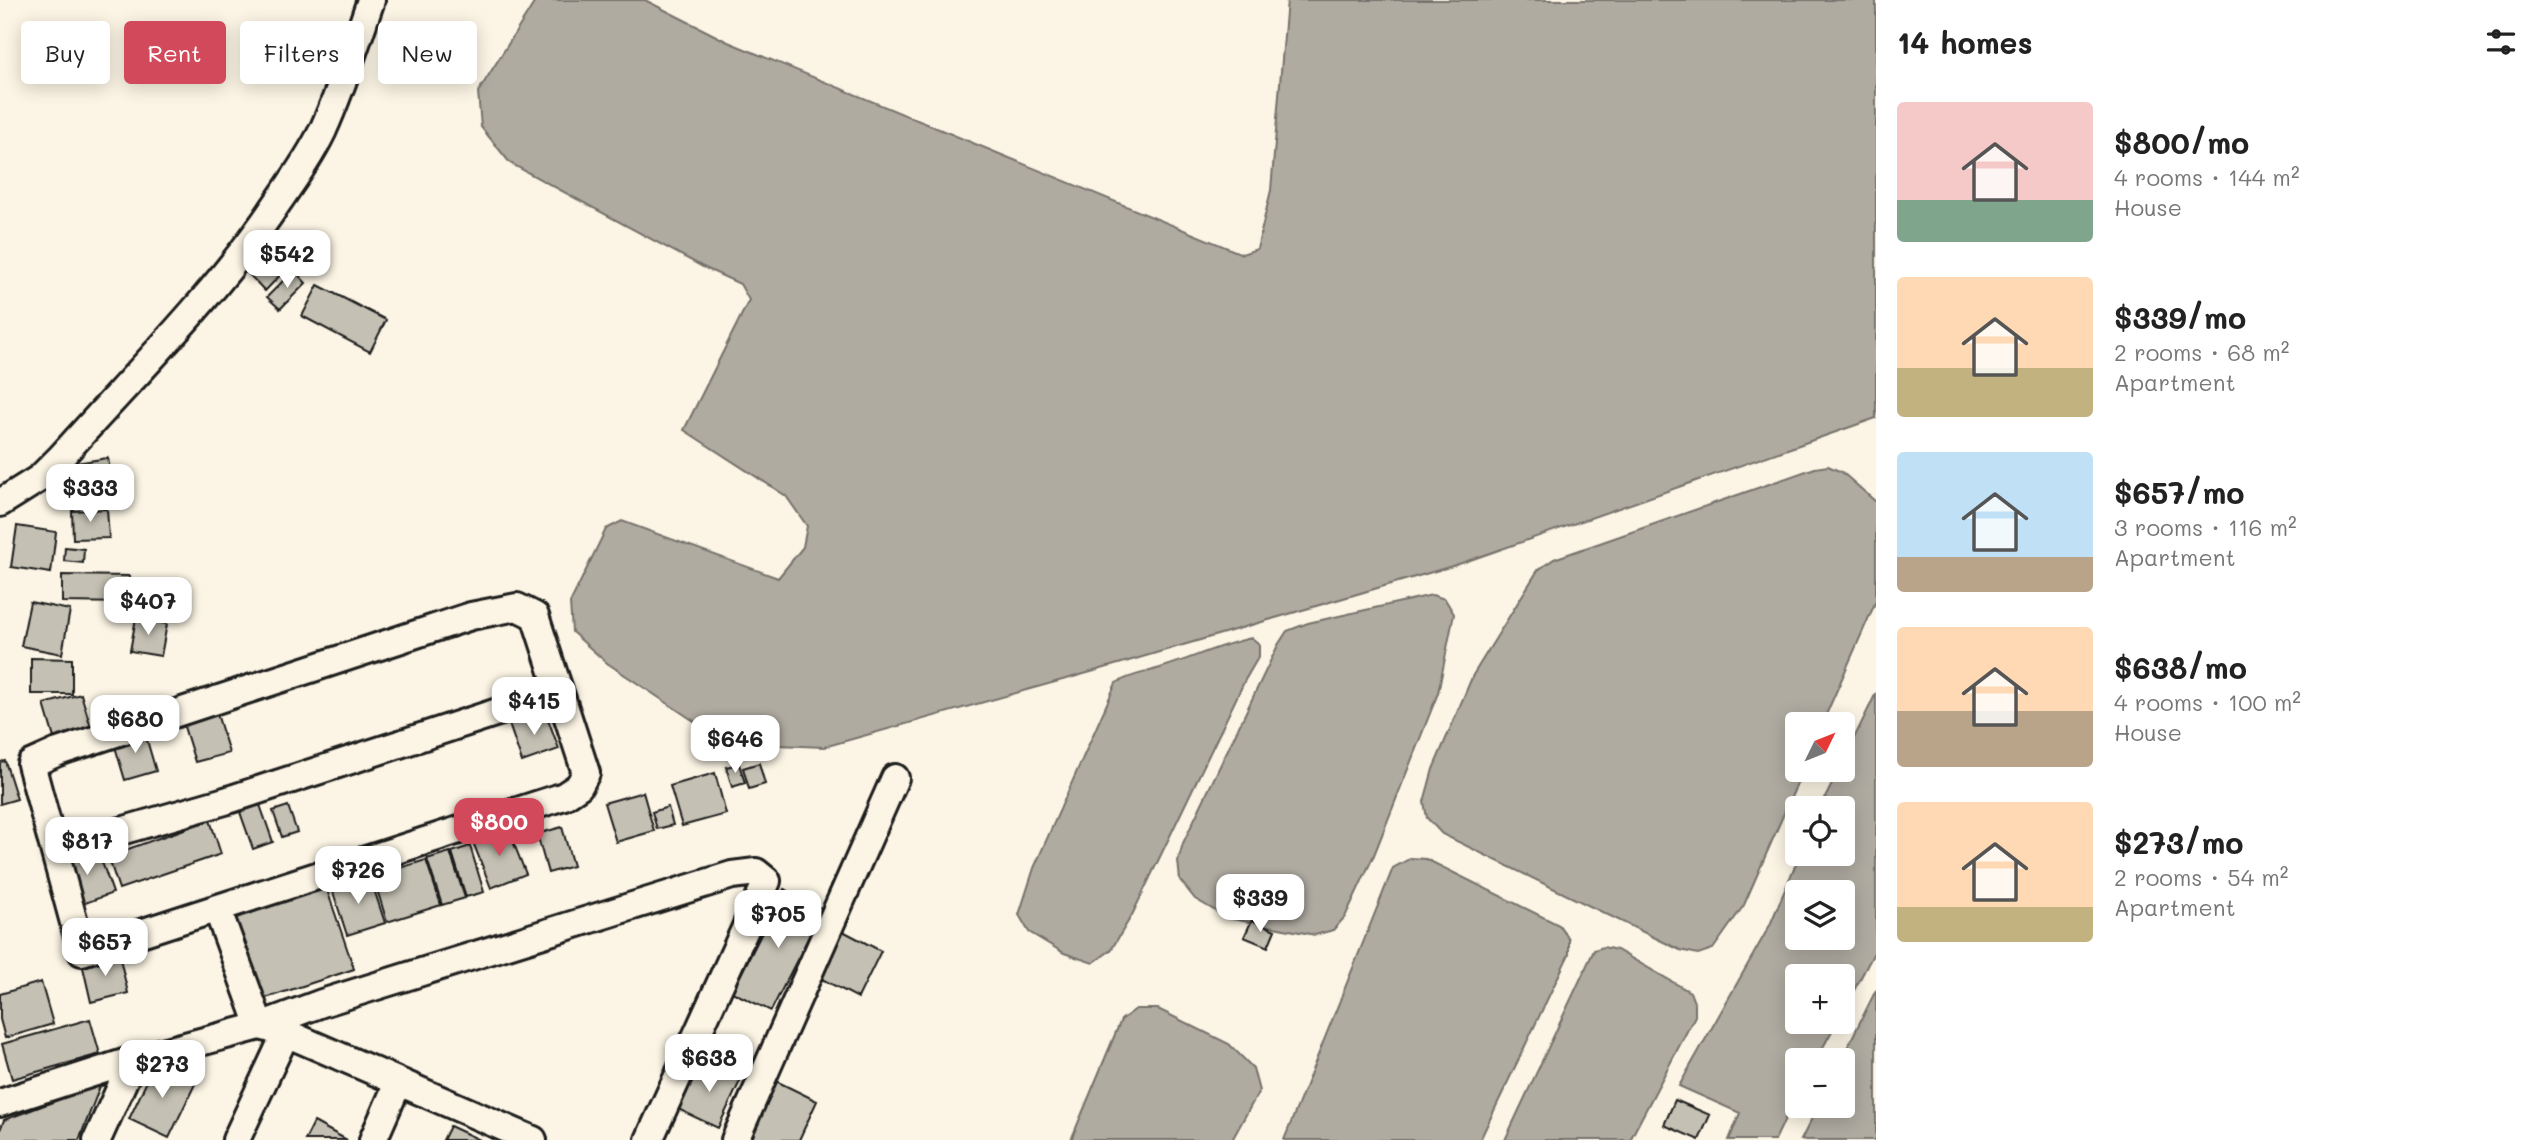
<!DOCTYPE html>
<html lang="en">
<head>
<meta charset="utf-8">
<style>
  :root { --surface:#fff; --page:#f2f2f2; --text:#222; --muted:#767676; --accent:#d1495b }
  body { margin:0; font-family:Mali,sans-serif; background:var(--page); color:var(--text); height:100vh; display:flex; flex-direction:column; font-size:26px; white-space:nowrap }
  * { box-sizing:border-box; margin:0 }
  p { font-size:23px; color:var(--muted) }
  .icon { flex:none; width:38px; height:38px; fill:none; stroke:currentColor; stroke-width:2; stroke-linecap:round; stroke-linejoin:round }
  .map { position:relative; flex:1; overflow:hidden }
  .drawer { display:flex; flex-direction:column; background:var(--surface); width:665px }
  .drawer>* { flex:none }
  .banner { position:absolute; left:21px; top:21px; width:665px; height:63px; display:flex; gap:14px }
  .needle { width:46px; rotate:47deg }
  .controls { position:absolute; left:1785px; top:712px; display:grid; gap:14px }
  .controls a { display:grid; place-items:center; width:70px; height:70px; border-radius:7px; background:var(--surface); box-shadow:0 4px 18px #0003; font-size:35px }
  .price { position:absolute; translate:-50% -60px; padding:0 16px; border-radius:14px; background:#fff; color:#222; font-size:23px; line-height:46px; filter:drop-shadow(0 2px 4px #0008) }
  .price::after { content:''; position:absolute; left:50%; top:42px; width:21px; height:16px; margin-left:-10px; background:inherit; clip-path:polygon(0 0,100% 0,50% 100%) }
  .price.on { background:var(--accent); color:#fff }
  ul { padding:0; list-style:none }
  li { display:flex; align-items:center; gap:21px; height:175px; padding:0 21px }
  li span { display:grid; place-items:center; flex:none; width:196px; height:140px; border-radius:7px; color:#555 }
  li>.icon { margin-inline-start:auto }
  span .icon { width:84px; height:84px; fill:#fffc; stroke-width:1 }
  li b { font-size:30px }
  h2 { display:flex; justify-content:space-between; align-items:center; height:84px; padding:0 21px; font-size:30px }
  .tag { padding:0 24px; border-radius:7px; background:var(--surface); box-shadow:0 4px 18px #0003; font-size:24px; line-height:63px }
  .tag.on { background:var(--accent); color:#fff }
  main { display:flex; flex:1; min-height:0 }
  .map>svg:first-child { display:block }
  .water { fill:#b0aba1; stroke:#75726c; stroke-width:2; fill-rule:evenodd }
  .building { fill:#c4c0b3; stroke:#1c1c1c; stroke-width:2 }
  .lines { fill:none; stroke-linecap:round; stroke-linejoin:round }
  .minor-casing { stroke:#1c1c1c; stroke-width:32 }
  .minor { stroke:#fcf5e5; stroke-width:26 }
</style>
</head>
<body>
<main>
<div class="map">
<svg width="1876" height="1140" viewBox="0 0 1876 1140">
  <rect width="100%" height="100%" fill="#fcf5e5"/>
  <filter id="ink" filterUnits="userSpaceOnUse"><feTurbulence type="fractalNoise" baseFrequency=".0143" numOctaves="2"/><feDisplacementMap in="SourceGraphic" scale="14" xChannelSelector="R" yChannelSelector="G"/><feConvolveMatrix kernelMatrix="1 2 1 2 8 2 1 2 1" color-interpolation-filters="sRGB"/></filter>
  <g filter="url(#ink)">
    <path class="water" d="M536,0h109l83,42 514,212 15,-5 14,-59 16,-190h589v418l-420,147 -365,107 -267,75 -97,-4 -120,-80 -35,-31 -2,-29 36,-74 16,-8 156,57 25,-31 4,-21 -21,-30 -102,-66 65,-130 -9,-16 -37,-17 -193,-104 -29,-36 -3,-35z
      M1828,466l14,6 34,30v99l-54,123h-25v46h6l-59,135 -31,44 -15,5 -18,-4 -238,-116 -15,-16 -3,-16 9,-33 40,-94 65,-105 16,-11 261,-91z
      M1432,595l13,4 9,15 -16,79 -64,162 -29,62 -12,13 -18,5 -87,-17 -33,-19 -15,-19 -2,-19 5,-18 95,-198 9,-14 21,-8z
      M1252,638l7,6v12l-14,24 -113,235 -21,35 -18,13 -29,-10 -35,-21 -10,-17 15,-47 82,-185c16,-9 30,-10 47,-16 30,-9 58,-23 89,-29z
      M1876,693v256l-33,62v-35h-46v46h40l-21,38h-19v34l-22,46h-46l11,-27 -61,-27 91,-161 30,-71h43v-46h-23l19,-38h4v-9zM1797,892h46v46h-46z
      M1411,858l15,1 133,66 10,14v15l-89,186h-196l109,-272z
      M1603,947l14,3 73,42 5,13v11l-65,124h-125l89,-190z
      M1876,990v150h-75l17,-34h25v-46h-2z
      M1136,1009h22l71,35 24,24 6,23 -27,49h-161l50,-120z"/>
    <path class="building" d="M264,247l23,21 -22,23 -22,-23z
      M294,270l12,13 -26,26 -13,-12z
      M318,285l68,35 -16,32 -68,-36z
      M108,458l7,42 -33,5 -6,-42z
      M107,509l2,29 -36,1 -1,-28z
      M17,526l39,6 -5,41 -40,-6z
      M65,547l19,2 -1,14 -19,-2z
      M62,575l67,1v27l-67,-1z
      M30,602l40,8 -8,44 -41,-8z
      M136,618l31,6 -6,32 -31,-5z
      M31,658l41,1v35h-41z
      M81,694l10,33 -37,11 -10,-34z
      M215,707l14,46 -34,9 -14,-45z
      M545,711l14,38 -37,13 -13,-38z
      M144,730l12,41 -31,9 -12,-40z
      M5,761l12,38 -17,5v-42z
      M759,763l6,21 -16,5 -6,-21z
      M739,764l6,19 -13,4 -6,-20z
      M715,773l11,41 -44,12 -12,-40z
      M643,792l11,39 -38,11 -12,-39z
      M260,805l13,37 -20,7 -13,-37z
      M288,806l9,26 -15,5 -9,-26z
      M668,807l5,18 -16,4 -5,-17z
      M210,820l11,34 -102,35 -11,-33z
      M562,827l11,39 -25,7 -11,-39z
      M508,829l18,45 -35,14 -18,-46z
      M470,846l14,46 -18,5 -14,-45z
      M97,848l16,45 -36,13 -15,-46z
      M450,852l15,46 -23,7 -15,-46z
      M426,860l15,45 -54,17 -14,-46z
      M370,877l15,46 -38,12 -15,-46z
      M325,884l29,85 -97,32 -28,-85z
      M784,889l39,20 -52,102 -39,-19z
      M1252,920l23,10 -7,17 -24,-10z
      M839,929l42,22 -23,47 -42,-22z
      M119,954l9,39 -37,9 -9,-39z
      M41,982l12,42 -48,14 -5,-19v-25z
      M90,1019l10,35 -88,25 -10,-35z
      M700,1060l41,19 -23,49 -40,-19z
      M156,1062l40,20 -27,56 -40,-19z
      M774,1080l43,21 -18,39h-53z
      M101,1084l-22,56h-79v-10l4,-10z
      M1675,1100l35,15 -11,25 -35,-15z
      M314,1122l33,18h-42z
      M450,1126l30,14h-37z"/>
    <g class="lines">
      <defs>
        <path id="minor" d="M0,503l40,-25 21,-21c74,-83 155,-162 217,-255 16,-23 33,-47 45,-72 19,-42 33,-87 48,-130
          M517,607l18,9 51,157 -7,13 -15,10 -482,156 -51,-188 27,-12 413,-136z
          M55,850l170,-49 334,-109
          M217,908l43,118
          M260,1026l26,7 247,107
          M0,1103l133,-43 127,-34 62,-23 410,-128 24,-3 11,9 -118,259
          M97,1140l36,-80
          M236,1140l50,-107
          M373,1140l25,-57
          M735,1140l160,-362"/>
      </defs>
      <use href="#minor" class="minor-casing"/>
      <use href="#minor" class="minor"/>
    </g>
  </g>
</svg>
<div class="controls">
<a><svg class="needle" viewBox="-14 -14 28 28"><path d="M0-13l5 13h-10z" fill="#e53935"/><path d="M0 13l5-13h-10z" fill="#767676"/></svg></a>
<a><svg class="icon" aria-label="locate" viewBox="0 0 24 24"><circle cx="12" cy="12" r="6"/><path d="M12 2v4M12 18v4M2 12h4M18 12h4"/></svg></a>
<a><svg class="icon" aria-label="layers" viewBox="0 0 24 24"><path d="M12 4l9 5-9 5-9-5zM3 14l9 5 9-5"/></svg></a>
<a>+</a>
<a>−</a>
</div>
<b class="price" style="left:287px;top:290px">$542</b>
<b class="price" style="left:90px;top:524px">$333</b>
<b class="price" style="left:148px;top:637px">$407</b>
<b class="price" style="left:534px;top:737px">$415</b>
<b class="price" style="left:135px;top:755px">$680</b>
<b class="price" style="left:735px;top:775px">$646</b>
<b class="price on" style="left:499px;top:858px">$800</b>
<b class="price" style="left:87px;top:877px">$817</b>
<b class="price" style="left:358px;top:906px">$726</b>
<b class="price" style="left:1260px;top:934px">$339</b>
<b class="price" style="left:778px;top:950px">$705</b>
<b class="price" style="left:105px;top:978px">$657</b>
<b class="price" style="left:709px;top:1094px">$638</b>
<b class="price" style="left:162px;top:1100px">$273</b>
<div class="banner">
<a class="tag">Buy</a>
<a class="tag on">Rent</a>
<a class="tag">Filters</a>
<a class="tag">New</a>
</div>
</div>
<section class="drawer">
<h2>14 homes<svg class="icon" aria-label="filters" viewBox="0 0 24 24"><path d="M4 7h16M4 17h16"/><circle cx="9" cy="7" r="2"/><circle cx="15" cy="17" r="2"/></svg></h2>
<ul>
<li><span style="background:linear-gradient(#f6c9c9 70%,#7fa58c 0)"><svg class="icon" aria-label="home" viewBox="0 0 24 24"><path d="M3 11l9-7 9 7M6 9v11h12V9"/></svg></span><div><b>$800/mo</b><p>4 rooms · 144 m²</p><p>House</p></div></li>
<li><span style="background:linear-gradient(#ffd9b3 65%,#c2b280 0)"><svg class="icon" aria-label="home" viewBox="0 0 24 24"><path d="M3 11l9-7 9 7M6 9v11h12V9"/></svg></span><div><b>$339/mo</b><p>2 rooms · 68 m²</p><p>Apartment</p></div></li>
<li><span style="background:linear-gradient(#bfe0f5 75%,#b9a48a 0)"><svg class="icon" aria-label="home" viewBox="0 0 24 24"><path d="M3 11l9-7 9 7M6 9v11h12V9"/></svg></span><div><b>$657/mo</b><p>3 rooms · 116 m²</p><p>Apartment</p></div></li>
<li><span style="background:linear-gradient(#ffd9b3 60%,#b9a48a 0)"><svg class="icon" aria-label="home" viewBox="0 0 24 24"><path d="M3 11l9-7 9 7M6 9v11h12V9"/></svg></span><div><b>$638/mo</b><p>4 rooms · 100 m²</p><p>House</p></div></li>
<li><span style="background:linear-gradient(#ffd9b3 75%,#c2b280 0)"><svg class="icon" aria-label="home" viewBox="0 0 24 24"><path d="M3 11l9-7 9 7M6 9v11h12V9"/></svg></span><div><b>$273/mo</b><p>2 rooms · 54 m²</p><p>Apartment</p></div></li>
</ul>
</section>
</main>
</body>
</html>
